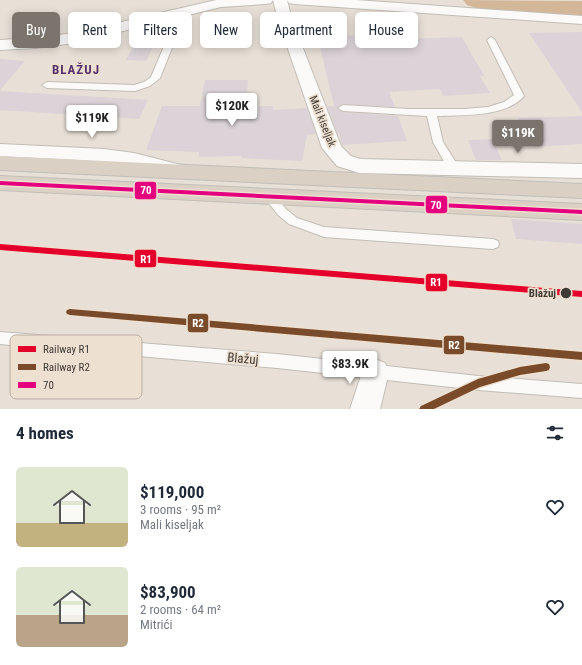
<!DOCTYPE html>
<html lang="en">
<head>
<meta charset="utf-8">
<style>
  :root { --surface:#fff; --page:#f6f6f7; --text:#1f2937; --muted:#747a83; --accent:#7a746d }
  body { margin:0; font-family:"Roboto Condensed",sans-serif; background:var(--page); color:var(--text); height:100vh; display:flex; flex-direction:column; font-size:15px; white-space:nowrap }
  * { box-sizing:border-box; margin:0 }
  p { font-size:13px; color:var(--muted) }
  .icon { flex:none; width:22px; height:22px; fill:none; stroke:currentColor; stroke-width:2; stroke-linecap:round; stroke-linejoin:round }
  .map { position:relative; height:409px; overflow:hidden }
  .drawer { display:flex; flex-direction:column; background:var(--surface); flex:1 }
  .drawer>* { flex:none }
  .banner { position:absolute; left:12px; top:12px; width:558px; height:36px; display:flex; gap:8px }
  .price { position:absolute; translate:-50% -34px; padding:0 9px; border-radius:4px; background:#fff; color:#222; font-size:13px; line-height:26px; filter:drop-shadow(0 1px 2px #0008) }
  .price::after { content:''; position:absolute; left:50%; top:24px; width:12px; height:9px; margin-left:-6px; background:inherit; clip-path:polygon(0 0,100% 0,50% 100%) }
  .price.selected { background:var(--accent); color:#fff }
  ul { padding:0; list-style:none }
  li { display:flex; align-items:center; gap:12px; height:100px; padding:0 16px }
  li span { display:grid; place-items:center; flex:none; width:112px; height:80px; border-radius:6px; color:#555 }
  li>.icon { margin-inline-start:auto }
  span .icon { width:48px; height:48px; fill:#fffc; stroke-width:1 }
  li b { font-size:17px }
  h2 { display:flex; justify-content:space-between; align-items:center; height:48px; padding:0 16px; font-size:17px }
  .pill { padding:0 14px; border-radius:6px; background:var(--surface); box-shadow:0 2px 10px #0003; font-size:14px; line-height:36px }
  .pill.selected { background:var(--accent); color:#fff }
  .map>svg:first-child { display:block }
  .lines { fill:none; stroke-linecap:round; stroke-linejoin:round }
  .river { fill:#d4b798; fill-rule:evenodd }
  .building { fill:#dbd3d7 }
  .lane-casing { stroke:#c2bdb6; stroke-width:2 }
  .street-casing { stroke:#c2bdb6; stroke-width:2 }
  .highway-casing { stroke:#c2beb9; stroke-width:2 }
  .lane { fill:#fcfaf9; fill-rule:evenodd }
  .street { fill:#fcfaf9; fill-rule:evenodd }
  .highway { fill:#dad1c4; fill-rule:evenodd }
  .bus-1-casing { stroke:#eee0d1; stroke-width:3 }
  .bus-1 { fill:#e5007d; fill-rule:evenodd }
  .rail-1-casing { stroke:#eee0d1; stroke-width:3 }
  .rail-2-casing { stroke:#eee0d1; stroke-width:3 }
  .rail-1 { fill:#e4002b; fill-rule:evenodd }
  .rail-2 { fill:#7a4b2a; fill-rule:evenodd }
  .stop-dot { fill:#3f3a34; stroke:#eee0d1; stroke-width:1.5 }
  .labels { text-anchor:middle; stroke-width:3.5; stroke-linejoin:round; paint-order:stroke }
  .street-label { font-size:11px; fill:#3f3a34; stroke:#eee0d1 }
  .stop-label { font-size:11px; font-weight:bold; fill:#3f3a34; stroke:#eee0d1; text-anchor:end }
  .far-district-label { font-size:13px; font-weight:bold; letter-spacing:1px; fill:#55336d; stroke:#eee0d1 }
  .near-street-label { font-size:13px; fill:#3f3a34; stroke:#eee0d1 }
  .key { fill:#eee0d1; stroke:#baaea2; stroke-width:1 }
  .key-label { font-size:11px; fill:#3f3a34 }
  .line-badge { stroke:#eee0d1; stroke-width:1.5 }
  .badge-label { font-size:11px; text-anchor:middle; font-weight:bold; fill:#fff }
</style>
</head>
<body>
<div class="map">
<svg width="582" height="409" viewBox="0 0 582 409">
  <rect width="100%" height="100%" fill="#e8e0d7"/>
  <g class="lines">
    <path class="river" d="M463,0l119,1v16l-106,-9 -9,-3z"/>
  </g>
  <path class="building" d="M339,25l4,11 59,-3 2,6 58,-2 22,39h-4l10,17 -47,3 -3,-7 -51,3 6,15 -53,-3 -5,5 6,3 55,4 9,25 -65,4 -3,-12h-2l-10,-27h7l-19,-80z
    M582,32v80l-53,-79z
    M140,34l19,1 -13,26 -20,-1z
    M0,59l25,2 -25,29z
    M205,80h43l-2,26h27v4l34,-2 9,26 -9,1 -5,26 -61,-3v-2l-42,1v-5l-53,-2 16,-44h38z
    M0,91l148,9 -9,19 -139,-9z
    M582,116v28l-47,3 -17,-29z
    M492,139l10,21h-26l-8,-20z
    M511,219l71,5v20l-66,-5z"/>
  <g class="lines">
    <defs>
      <path id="lane" d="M179,11h3l4,2 -26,65 -10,8 -15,5 -88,-3 -5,-3 5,-3 87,3 10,-3 7,-5z
        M491,37l4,3 29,56c-17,21 -62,19 -87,20l6,26 17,27 -2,3h-8l-17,-30 -6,-26 -84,-5 -5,-3 5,-3 66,4h55l24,-2 16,-5 10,-7 -27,-55z
        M270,193l4,1 12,15 11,9 27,9 169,12 5,2 1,3 -1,3 -5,2 -169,-12 -35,-13 -11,-9 -14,-18 2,-3z
        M0,332l277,22 201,22 104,8v14l-104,-8 -201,-22 -277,-24z"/>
      <path id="street" d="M216,0h140l226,16v8l-288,-20 -5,-1 -2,-3 5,20 49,126 10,10 9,3 222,5v14l-223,-5 -22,-7 -15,-18 -44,-128 -5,-20 -2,3 -5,1 -45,3 -147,36 -39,5 -35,2v-10l35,-2 39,-5z
        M0,144l104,5 30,4 47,12 3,5 -3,5c-15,4 -32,-5 -47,-8 -44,-9 -90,-8 -134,-11z
        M375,359l10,4 4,9 -9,37h-30l15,-46z"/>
      <path id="highway" d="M0,156l582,28v14l-582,-28z
        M0,176l582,28v16l-582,-30z"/>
    </defs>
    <use href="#lane" class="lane-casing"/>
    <use href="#street" class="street-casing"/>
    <use href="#highway" class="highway-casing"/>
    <use href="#lane" class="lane"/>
    <use href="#street" class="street"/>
    <use href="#highway" class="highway"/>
    <defs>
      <path id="bus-1" d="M0,181l582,29v4l-582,-29z"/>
    </defs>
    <use href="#bus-1" class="bus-1-casing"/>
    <use href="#bus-1" class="bus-1"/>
    <defs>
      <path id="rail-1" d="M0,244l582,47v6l-582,-47z"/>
      <path id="rail-2" d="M70,309l512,43v8l-512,-45 -3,-1 -1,-2 1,-2z
        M546,363l3,1 1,3 -1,3 -3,1 -26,4 -40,12 -46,22h-15l2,-3 57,-27 42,-12z"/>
    </defs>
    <use href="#rail-1" class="rail-1-casing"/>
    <use href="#rail-2" class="rail-2-casing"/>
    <use href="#rail-1" class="rail-1"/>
    <use href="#rail-2" class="rail-2"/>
  </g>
  <circle class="stop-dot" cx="566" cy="293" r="6"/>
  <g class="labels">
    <g class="street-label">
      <text transform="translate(323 121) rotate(68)" y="4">Mali kiseljak</text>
    </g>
    <g class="stop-label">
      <text x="556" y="297">Blažuj</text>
    </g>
    <g class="far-district-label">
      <text x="76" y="74">BLAŽUJ</text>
    </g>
    <g class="near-street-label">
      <text transform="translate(243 358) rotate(5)" y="5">Blažuj</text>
    </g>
  </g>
  <rect x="10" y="335" width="132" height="64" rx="6" class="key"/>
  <rect x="18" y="346" width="18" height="6" fill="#e4002b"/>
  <rect x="18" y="364" width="18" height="6" fill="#7a4b2a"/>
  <rect x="18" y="382" width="18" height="6" fill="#e5007d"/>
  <g class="key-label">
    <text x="43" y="353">Railway R1</text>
    <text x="43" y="371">Railway R2</text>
    <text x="43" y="389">70</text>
  </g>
  <g class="line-badge">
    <rect x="134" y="181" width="23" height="19" rx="4" fill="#e5007d"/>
    <rect x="425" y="195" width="23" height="19" rx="4" fill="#e5007d"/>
    <rect x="134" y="249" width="23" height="19" rx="4" fill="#e4002b"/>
    <rect x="425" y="273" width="23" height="19" rx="4" fill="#e4002b"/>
    <rect x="187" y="313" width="22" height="20" rx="4" fill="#7a4b2a"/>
    <rect x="443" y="335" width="22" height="20" rx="4" fill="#7a4b2a"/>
  </g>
  <g class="badge-label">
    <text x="146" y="194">70</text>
    <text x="436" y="209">70</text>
    <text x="146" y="263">R1</text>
    <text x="436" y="286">R1</text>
    <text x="198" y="327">R2</text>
    <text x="454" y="349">R2</text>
  </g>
</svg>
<b class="price" style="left:232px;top:127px">$120K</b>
<b class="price" style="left:92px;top:139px">$119K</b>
<b class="price selected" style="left:518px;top:154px">$119K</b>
<b class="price" style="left:350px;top:385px">$83.9K</b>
<div class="banner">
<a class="pill selected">Buy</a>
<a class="pill">Rent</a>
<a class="pill">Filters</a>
<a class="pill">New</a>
<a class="pill">Apartment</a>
<a class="pill">House</a>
</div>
</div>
<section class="drawer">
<h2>4 homes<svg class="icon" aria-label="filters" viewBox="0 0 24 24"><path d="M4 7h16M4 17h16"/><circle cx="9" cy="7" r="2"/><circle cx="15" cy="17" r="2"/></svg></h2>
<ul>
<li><span style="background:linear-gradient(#dfe7d0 70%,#c2b280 0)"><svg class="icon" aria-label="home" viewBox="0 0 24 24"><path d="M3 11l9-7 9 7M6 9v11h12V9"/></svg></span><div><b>$119,000</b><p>3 rooms · 95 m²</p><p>Mali kiseljak</p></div><svg class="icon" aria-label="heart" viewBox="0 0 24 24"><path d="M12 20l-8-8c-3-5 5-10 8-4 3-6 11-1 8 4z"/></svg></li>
<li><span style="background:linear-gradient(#dfe7d0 60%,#b9a48a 0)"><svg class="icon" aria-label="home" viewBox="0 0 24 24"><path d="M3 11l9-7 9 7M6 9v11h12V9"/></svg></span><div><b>$83,900</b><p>2 rooms · 64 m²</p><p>Mitrići</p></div><svg class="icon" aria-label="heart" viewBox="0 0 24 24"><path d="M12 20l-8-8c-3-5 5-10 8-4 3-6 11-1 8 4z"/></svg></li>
</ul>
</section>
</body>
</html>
